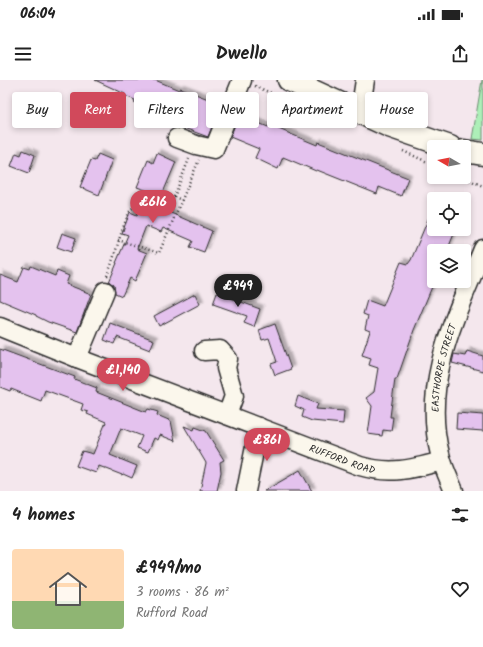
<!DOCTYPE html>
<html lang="en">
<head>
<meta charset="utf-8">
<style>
  :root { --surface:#fff; --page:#f2f2f2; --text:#222; --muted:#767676; --line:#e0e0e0; --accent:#d1495b }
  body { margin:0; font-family:Kalam,sans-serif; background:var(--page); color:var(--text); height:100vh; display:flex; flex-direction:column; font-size:15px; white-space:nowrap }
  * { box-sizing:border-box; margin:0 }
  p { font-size:13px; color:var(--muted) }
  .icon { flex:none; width:22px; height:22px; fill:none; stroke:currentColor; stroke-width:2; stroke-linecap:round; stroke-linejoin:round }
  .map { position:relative; height:411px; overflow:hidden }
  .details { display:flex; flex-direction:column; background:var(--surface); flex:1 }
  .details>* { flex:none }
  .guide { position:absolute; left:12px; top:12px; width:459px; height:36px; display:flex; gap:8px }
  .needle { width:26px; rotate:279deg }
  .fabs { position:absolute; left:427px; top:60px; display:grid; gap:8px }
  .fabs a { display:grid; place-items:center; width:44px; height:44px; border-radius:4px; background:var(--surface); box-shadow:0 2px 6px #0003; font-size:20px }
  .price { position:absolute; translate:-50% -34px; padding:0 9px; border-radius:14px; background:var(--accent); color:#fff; font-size:13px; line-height:26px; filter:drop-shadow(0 1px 2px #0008) }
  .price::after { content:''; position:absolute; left:50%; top:24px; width:12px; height:9px; margin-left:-6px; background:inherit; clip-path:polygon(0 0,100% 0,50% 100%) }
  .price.selected { background:#222; color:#fff }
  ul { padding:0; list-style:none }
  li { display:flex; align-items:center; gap:12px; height:100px; padding:0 12px }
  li+li { border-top:1px solid var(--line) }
  li span { display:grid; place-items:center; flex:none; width:112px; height:80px; border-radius:4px; color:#555 }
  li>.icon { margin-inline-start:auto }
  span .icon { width:48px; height:48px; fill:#fffc; stroke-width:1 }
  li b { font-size:17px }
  h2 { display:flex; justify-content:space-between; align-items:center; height:48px; padding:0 12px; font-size:17px }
  .tag { padding:0 14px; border-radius:4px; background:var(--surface); box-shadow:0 2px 6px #0003; font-size:14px; line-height:36px }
  .tag.selected { background:var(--accent); color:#fff }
  .status { display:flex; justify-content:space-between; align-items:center; height:28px; padding:0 20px; background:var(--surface); direction:ltr }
  .status svg { height:11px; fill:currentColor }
  header { display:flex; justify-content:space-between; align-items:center; height:52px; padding:0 12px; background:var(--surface); font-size:18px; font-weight:600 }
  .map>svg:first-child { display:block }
  .green { fill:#adefb8; stroke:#6c8d72 }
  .building { fill:#e4c2ee; stroke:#2b2b2b; filter:url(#shadow) }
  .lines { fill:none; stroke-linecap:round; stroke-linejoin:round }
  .minor-casing { stroke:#2b2b2b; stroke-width:21 }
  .major-casing { stroke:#2b2b2b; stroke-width:25 }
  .path { stroke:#2b2b2b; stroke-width:2.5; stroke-dasharray:1 3; stroke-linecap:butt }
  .minor { stroke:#fbf7ec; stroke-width:18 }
  .major { stroke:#fbf7ec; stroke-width:22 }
  .labels { text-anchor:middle; stroke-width:3; stroke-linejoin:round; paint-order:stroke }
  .street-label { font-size:10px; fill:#2b2b2b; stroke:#fbf7ec }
</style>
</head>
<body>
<div class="status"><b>06:04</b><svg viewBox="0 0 49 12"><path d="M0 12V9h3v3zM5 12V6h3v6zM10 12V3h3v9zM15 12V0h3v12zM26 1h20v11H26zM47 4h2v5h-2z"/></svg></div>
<header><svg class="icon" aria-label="menu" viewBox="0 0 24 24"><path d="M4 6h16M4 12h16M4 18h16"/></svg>Dwello<svg class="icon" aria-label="share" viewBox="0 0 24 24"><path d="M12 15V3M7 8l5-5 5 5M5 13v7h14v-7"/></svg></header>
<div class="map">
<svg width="483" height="411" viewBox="0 0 483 411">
  <defs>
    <filter id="shadow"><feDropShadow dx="3.5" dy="-3.5" stdDeviation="1" flood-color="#0004"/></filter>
  </defs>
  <rect width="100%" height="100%" fill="#f4e7ed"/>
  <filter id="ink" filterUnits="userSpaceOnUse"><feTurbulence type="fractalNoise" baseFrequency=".025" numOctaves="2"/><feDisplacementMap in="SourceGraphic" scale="8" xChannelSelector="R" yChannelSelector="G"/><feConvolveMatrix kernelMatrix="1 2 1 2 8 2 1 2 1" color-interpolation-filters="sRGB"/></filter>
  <g filter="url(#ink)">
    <path class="green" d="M482,0h1v60l-11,-1z"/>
    <path class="building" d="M95,0h60l24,10 1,-2 41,16 -13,33 -35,-13 2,-4 -41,-18 1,-2 -10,-4v-2z
      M239,35l29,12 1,-2 48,20 1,-3 90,36 -7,18 -22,-9 -2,7 -60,-24 -1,1 -33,-14 -5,12 -23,-11 4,-9 -29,-12z
      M23,70l12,5 -6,18 -18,-7 5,-13 5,2z
      M157,73l19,9 -19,45 55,24 -8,21 -14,-5 3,-6 -30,-13 -2,4 -15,-6 -9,23 10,4 -12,28 -5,-3 -8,18 -7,-3 -1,-8 -5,-3 8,-19h-1l12,-28 -6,-2 8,-21 7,3 11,-24 -11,-4 11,-27 5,3z
      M98,74l14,6 -13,35 -19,-8 11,-27 4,1z
      M434,125v24h22l-9,22h-13v31l-20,48 -17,49h-2l-5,38h3l-2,14 -8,-1 -1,6 -14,-2 4,-28 -6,-8 8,-6 4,-24 -9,-3 2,-7 -9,-3 8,-24 -5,-2 3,-13 -5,-2 4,-14 16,6 18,-44 7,2 3,-4z
      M62,153l14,5 -5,14 -14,-5z
      M31,186l24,10 2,-5 12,5 -3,8 25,10 -14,38 -29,-10 -12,-6v-1l-36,-15v-25l18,7 6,-15 6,2z
      M217,213l43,16 -6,18 -10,-4 3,-7 -34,-12z
      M195,214l5,10 -41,22 -5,-10z
      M110,243l44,17 -4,10 -33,-13 -3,7 -10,-4z
      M275,244l16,45 -16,6 -4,-11 6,-2 -8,-24 -7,2 -3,-10z
      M0,269l75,28 -1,2 23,9 -1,4 50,20 2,-3 10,3 -1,3 14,6 4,20 -15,-6 -2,5 -4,-2 -6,14 -11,-4 5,-12 -21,-8 -11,27 27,11 -5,12 -9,-4 -1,1 -23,-9 -3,7 -20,-7 6,-15 11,3 13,-32 -19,-8 1,-2 -7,-2 2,-6 -38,-14 -4,11 -30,-12 -1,2 -10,-4z
      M467,271l16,5v15l-31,-8 2,-9 11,2z
      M298,316l20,8 -2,5 28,2 -1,13 -31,-3 -10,-4 2,-7 -9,-4z
      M457,333l26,2v16l-27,-2z
      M184,346l10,4 1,-3 11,4 18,29 -4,2 1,10 -4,19h-17l6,-28z
      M300,390l12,21h-48l26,-15z"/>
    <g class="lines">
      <defs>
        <g id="minor">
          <path d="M360,33l5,-33"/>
          <path d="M177,58l19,7 18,4 28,-69"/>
          <path id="s1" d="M0,247l77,31 283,108c31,9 52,3 82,-5"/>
          <path d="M204,271l16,-1 8,9 -2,9 8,28 -7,19"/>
          <path d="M77,278l28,-67"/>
          <path d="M246,411l13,-64"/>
          <path id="s2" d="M454,411c-5,-12 -11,-24 -14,-37 -19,-73 17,-140 43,-205"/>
        </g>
        <path id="major" d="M289,0l100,46 61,21
          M464,71l19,3"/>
      </defs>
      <use href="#minor" class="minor-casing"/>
      <use href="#major" class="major-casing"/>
      <path class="path" d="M255,6l25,11
        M403,71l31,14
        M462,97l21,9
        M174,117l15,-38
        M137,126l14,-2 4,-3 8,2 11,-6 8,3
        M118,160l41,13 40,-93
        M107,196c9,-22 13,-45 24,-67l6,-3 3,-8 3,-2 12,5"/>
      <use href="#minor" class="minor"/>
      <use href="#major" class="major"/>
    </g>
  </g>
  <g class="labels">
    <g class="street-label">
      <text dy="4" stroke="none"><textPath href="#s2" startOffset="127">EASTHORPE STREET</textPath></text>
      <text dy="4" stroke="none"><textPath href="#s1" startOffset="367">RUFFORD ROAD</textPath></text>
    </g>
  </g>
</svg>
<div class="fabs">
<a><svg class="needle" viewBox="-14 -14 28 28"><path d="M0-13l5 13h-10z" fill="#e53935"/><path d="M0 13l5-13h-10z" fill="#767676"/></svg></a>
<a><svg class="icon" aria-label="locate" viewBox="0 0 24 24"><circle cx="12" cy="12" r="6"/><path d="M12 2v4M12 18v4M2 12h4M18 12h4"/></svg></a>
<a><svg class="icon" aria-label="layers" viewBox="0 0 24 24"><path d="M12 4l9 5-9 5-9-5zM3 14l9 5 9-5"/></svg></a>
</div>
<b class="price" style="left:153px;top:144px">£616</b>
<b class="price selected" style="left:238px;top:228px">£949</b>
<b class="price" style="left:123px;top:312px">£1,140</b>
<b class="price" style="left:267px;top:382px">£861</b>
<div class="guide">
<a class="tag">Buy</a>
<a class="tag selected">Rent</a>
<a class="tag">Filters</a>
<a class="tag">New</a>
<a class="tag">Apartment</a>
<a class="tag">House</a>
</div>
</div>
<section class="details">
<h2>4 homes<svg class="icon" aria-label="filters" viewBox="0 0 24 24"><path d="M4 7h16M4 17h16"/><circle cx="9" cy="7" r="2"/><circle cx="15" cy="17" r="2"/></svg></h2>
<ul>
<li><span style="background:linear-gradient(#ffd9b3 65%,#8fb573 0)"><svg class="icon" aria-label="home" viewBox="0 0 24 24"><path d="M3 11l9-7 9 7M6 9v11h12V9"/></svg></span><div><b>£949/mo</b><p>3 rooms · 86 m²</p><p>Rufford Road</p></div><svg class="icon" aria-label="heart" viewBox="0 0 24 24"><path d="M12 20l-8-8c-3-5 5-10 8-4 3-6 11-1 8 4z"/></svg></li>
</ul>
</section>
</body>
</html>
